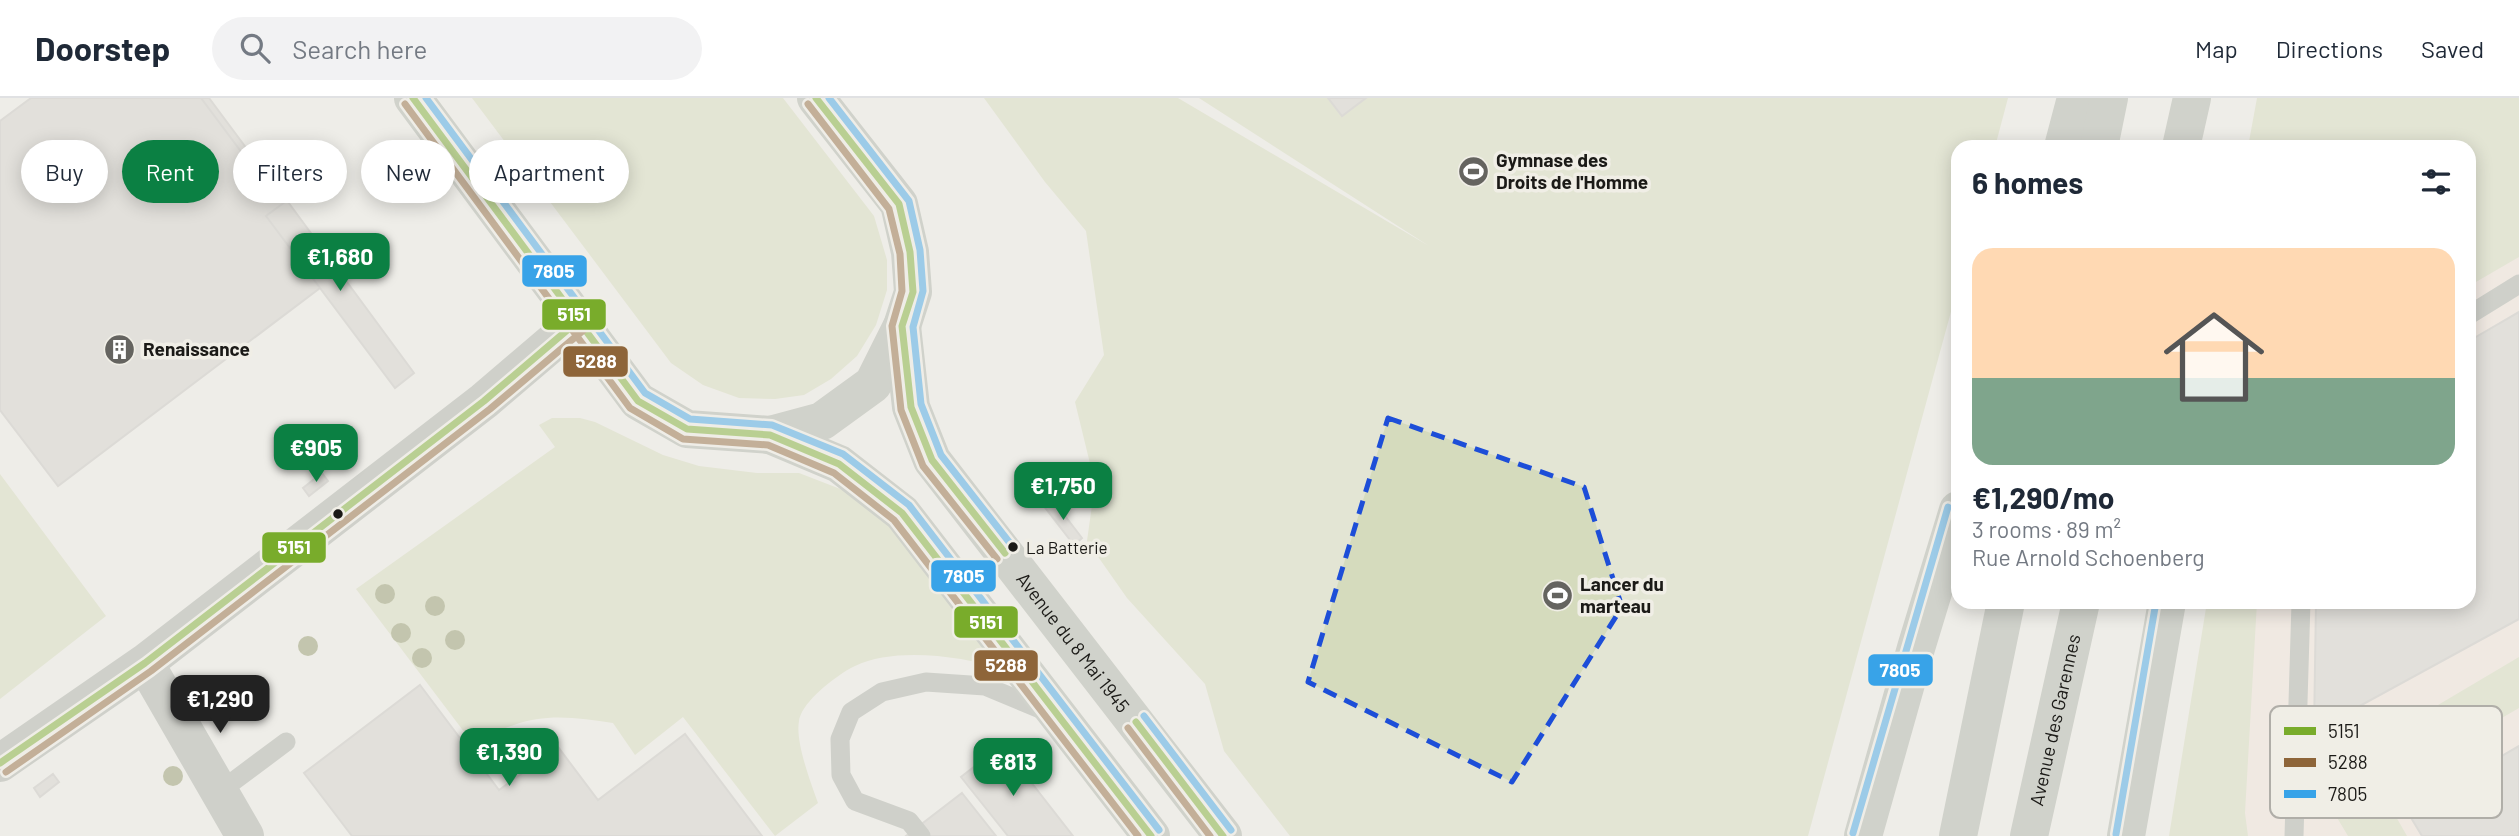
<!DOCTYPE html>
<html lang="en">
<head>
<meta charset="utf-8">
<style>
  :root { --surface:#fff; --page:#f2f2f3; --text:#1f2937; --muted:#747a83; --line:#e0e1e3; --accent:#0b8043 }
  body { margin:0; font-family:Barlow,sans-serif; background:var(--page); color:var(--text); height:100vh; display:flex; flex-direction:column; font-size:26px; white-space:nowrap }
  * { box-sizing:border-box; margin:0 }
  p { font-size:23px; color:var(--muted) }
  .icon { flex:none; width:38px; height:38px; fill:none; stroke:currentColor; stroke-width:2; stroke-linecap:round; stroke-linejoin:round }
  .map { position:relative; flex:1; overflow:hidden }
  .side { position:absolute; left:1951px; top:42px; width:525px; height:469px; display:flex; flex-direction:column; background:var(--surface); border-radius:21px; box-shadow:0 4px 18px #0003 }
  .side>* { flex:none }
  .hud { position:absolute; left:21px; top:42px; width:665px; height:63px; display:flex; gap:14px }
  .price { position:absolute; translate:-50% -60px; padding:0 16px; border-radius:14px; background:var(--accent); color:#fff; font-size:23px; line-height:46px; filter:drop-shadow(0 2px 4px #0008) }
  .price::after { content:''; position:absolute; left:50%; top:42px; width:21px; height:16px; margin-left:-10px; background:inherit; clip-path:polygon(0 0,100% 0,50% 100%) }
  .price.selected { background:#222; color:#fff }
  ul { padding:0; list-style:none }
  li { display:grid; align-content:center; gap:14px; height:371px; padding:0 21px }
  li+li { border-top:2px solid var(--line) }
  li span { display:grid; place-items:center; height:217px; border-radius:21px; color:#555 }
  li>.icon { margin-inline-start:auto }
  span .icon { width:126px; height:126px; fill:#fffc; stroke-width:1 }
  li b { font-size:30px }
  h2 { display:flex; justify-content:space-between; align-items:center; height:84px; padding:0 21px; font-size:30px }
  .tag { padding:0 24px; border-radius:32px; background:var(--surface); box-shadow:0 4px 18px #0003; font-size:24px; line-height:63px }
  .tag.selected { background:var(--accent); color:#fff }
  header { display:flex; align-items:center; gap:42px; box-sizing:border-box; height:98px; padding:0 35px; background:var(--surface); border-bottom:2px solid var(--line) }
  header strong { font-size:33px }
  nav { display:flex; gap:38px; margin-inline-start:auto; font-size:24px }
  .search { width:490px; height:63px; background:var(--page); display:flex; align-items:center; gap:18px; box-sizing:border-box; padding:0 24px; border-radius:38px; color:var(--muted); font-size:26px }
  .map>svg:first-child { display:block }
  .industrial { fill:#f2e5dc }
  .green { fill:#d5dbbd }
  .building { fill:#d2d1cd; stroke:#c5c4c0; stroke-width:2 }
  .lines { fill:none; stroke-linecap:round; stroke-linejoin:round }
  .service { stroke:#a8aea7; stroke-width:19 }
  .minor { stroke:#a8aea7; stroke-width:38 }
  .primary { stroke:#abb1a8; stroke-width:38 }
  .bus-1-casing { stroke:#f0eee6; stroke-width:12 }
  .bus-2-casing { stroke:#f0eee6; stroke-width:12 }
  .bus-3-casing { stroke:#f0eee6; stroke-width:12 }
  .bus-1 { stroke:#79ac2b; stroke-width:7 }
  .bus-2 { stroke:#8e6539; stroke-width:7 }
  .bus-3 { stroke:#38a3e8; stroke-width:7 }
  .tree { fill:#8f9668 }
  .marked { fill:none; stroke:#1d4ed8; stroke-width:5; stroke-dasharray:14 9; stroke-linejoin:round }
  .bus-dot { fill:#1b1a17; stroke:#f0eee6; stroke-width:2.5 }
  .labels { text-anchor:middle; stroke-width:7; stroke-linejoin:round; paint-order:stroke }
  .bus-label { font-size:17px; fill:#1b1a17; stroke:#f0eee6; text-anchor:start }
  .poi-label { font-size:19px; font-weight:bold; fill:#1b1a17; stroke:#f0eee6; text-anchor:start }
  .street-label { font-size:19px; fill:#1b1a17; stroke:#f0eee6 }
  .key { fill:#f0eee6; stroke:#b0aea8; stroke-width:2 }
  .key-label { font-size:19px; fill:#1b1a17 }
  .line-badge { stroke:#f0eee6; stroke-width:2.5 }
  .badge-label { font-size:19px; text-anchor:middle; font-weight:bold; fill:#fff }
</style>
</head>
<body>
<header>
<strong>Doorstep</strong>
<div class="search"><svg class="icon" aria-label="search" viewBox="0 0 24 24"><circle cx="10" cy="10" r="6"/><path d="M15 15l6 6"/></svg>Search here</div>
<nav><a>Map</a><a>Directions</a><a>Saved</a></nav>
</header>
<div class="map">
<svg width="2519" height="738" viewBox="0 0 2519 738">
  <rect width="100%" height="100%" fill="#eeede8"/>
  <path class="industrial" d="M2519,139v599h-338l36,-234h252v-343z"/>
  <path class="green" d="M472,0h311l91,118 13,44v30l-11,35 -19,31 -26,23 -27,16 -29,4 -36,-1 -36,-13 -32,-22z
    M984,0h194l251,148 -230,-148h809l-13,49h-37v139l-150,550h-518l-66,-85 -19,-67 -78,-86 -40,-57 8,-57 -20,-82 29,-47 -18,-124 -41,-49z
    M2257,0h262v159l-50,29v-139h-221z
    M552,320h28l15,4 68,33 36,11 58,7h42l44,17 39,26 120,153c-40,-13 -108,-22 -147,-3 -11,5 -21,13 -31,21 -9,8 -23,21 -25,34 -4,21 12,62 19,82l-43,33 -92,-119 -48,38 -22,-32c-33,-5 -67,-10 -99,2 -14,4 -27,13 -40,20l-118,-156 199,-142 -16,-22z
    M0,376l106,142 -106,83z
    M2207,504h50l-12,211 3,23h-79z
    M2519,559v51l-141,82 -63,-5 47,-35z
    M2395,717l12,21h-59l-12,-20z"/>
  <path class="building" d="M31,0h170l68,91 7,-13 5,-3 12,-2 8,5 3,9 -1,9 -6,6 -12,2 -19,14 54,72 -262,198 -58,-76v-289z
    M201,0h8l64,86 -4,5z
    M1328,0h38l-24,18z
    M285,104h3l126,171 -19,15 -129,-172z
    M2519,214v307l-205,112 2,-129h153v-261z
    M322,375l6,8 -19,15 -6,-8z
    M1052,401l30,39 -8,7 -31,-40z
    M420,587l79,105 59,-43 40,53 87,-66 77,102h-410l-48,-63z
    M1002,647l71,91h-65l-47,-59z
    M2519,648v90h-97l-15,-25z
    M53,676l6,8 -19,15 -6,-9z
    M962,695l34,43h-90z"/>
  <g class="lines">
    <path class="service" d="M2469,217l50,-31
      M219,694l67,-50
      M921,738l-12,-15 -54,-20 -14,-26 -1,-36 11,-27 31,-20 44,-10 59,4 60,25
      M2294,738l7,-234"/>
    <path class="minor" d="M145,565l100,173
      M0,665l145,-100 339,-262 95,-81"/>
    <g class="primary">
      <path d="M413,0l225,303 49,28 83,6 52,-14 51,-37 29,-58 11,-34 -3,-40 -11,-48 -83,-106"/>
      <path d="M2063,49l13,-49"/>
      <path d="M2099,49l10,-49"/>
      <path d="M2181,49l11,-49"/>
      <path id="s1" d="M902,228l9,81 21,53 291,376"/>
      <path d="M770,337l69,29 63,49 249,323"/>
      <path d="M1863,738l53,-188 42,-138"/>
      <path d="M1958,738l48,-234"/>
      <path id="s2" d="M2029,738l52,-234"/>
      <path d="M2126,738l41,-234"/>
    </g>
    <defs>
      <path id="bus-1" d="M413,0l225,303 49,28 83,6 69,29 63,49 249,323
        M816,0l83,106 11,48 3,40 -11,34 9,81 21,53 73,93
        M1136,624l87,114
        M0,665l145,-100 339,-262 95,-81"/>
      <path id="bus-2" d="M405,6l225,304 53,31 85,6 66,28 60,47 244,316
        M808,6l81,105 11,45 2,37 -10,35 9,84 22,56 74,93
        M1128,630l82,108
        M6,674l145,-101 339,-262 96,-81"/>
      <path id="bus-3" d="M426,0l219,295 45,26 82,6 71,29 66,51 250,325
        M829,0l80,103 11,49 3,41 -10,36 8,77 20,51 72,92
        M1144,618l87,114
        M1853,735l95,-326
        M2116,736l40,-232"/>
    </defs>
    <use href="#bus-1" class="bus-1-casing"/>
    <use href="#bus-2" class="bus-2-casing"/>
    <use href="#bus-3" class="bus-3-casing"/>
    <use href="#bus-1" class="bus-1"/>
    <use href="#bus-2" class="bus-2"/>
    <use href="#bus-3" class="bus-3"/>
  </g>
  <g class="tree">
    <circle cx="385" cy="496" r="10"/>
    <circle cx="435" cy="508" r="10"/>
    <circle cx="401" cy="535" r="10"/>
    <circle cx="455" cy="542" r="10"/>
    <circle cx="308" cy="548" r="10"/>
    <circle cx="422" cy="560" r="10"/>
    <circle cx="253" cy="589" r="10"/>
    <circle cx="173" cy="678" r="10"/>
  </g>
  <path d="M0 0H2519V738H0ZM1388,320l196,69 38,120 -110,175 -204,-100z" fill="#eeede8" fill-opacity=".55" fill-rule="evenodd"/>
  <path class="marked" d="M1388,320l196,69 38,120 -110,175 -204,-100z"/>
  <defs>
    <symbol id="stadium-disc" viewBox="-11 -11 22 22"><circle r="9.5" fill="#656460" stroke="#f0eee6"/><path d="M0-5a6.5 5 0 1 0 0 10a6.5 5 0 1 0 0-10ZM-3.5-1.8h7v3.6h-7Z" fill="#fff"/></symbol>
    <symbol id="building-disc" viewBox="-11 -11 22 22"><circle r="9.5" fill="#656460" stroke="#f0eee6"/><path d="M-4-6H4V6H1V3H-1V6H-4ZM-2.5-4.3h1.7v1.8h-1.7ZM.8-4.3h1.7v1.8H.8ZM-2.5-1h1.7V.8h-1.7ZM.8-1h1.7V.8H.8Z" fill="#fff"/></symbol>
  </defs>
  <g fill-rule="evenodd">
    <use href="#stadium-disc" x="1456" y="56" width="35" height="35"/>
    <use href="#building-disc" x="102" y="234" width="35" height="35"/>
    <use href="#stadium-disc" x="1540" y="480" width="35" height="35"/>
  </g>
  <g class="bus-dot">
    <circle cx="338" cy="416" r="6"/>
    <circle cx="1013" cy="449" r="6"/>
  </g>
  <g class="labels">
    <g class="bus-label">
      <text x="1026" y="456">La Batterie</text>
    </g>
    <g class="poi-label">
      <text x="1496" y="69">Gymnase des<tspan x="1496" dy="22">Droits de l'Homme</tspan></text>
      <text x="143" y="258">Renaissance</text>
      <text x="1580" y="493">Lancer du<tspan x="1580" dy="22">marteau</tspan></text>
    </g>
    <g class="street-label">
      <text dy="7" stroke="none"><textPath href="#s1" startOffset="369">Avenue du 8 Mai 1945</textPath></text>
      <text dy="7" stroke="none"><textPath href="#s2" startOffset="119">Avenue des Garennes</textPath></text>
    </g>
  </g>
  <rect x="2270" y="608" width="232" height="112" rx="10" class="key"/>
  <rect x="2284" y="629" width="32" height="8" fill="#79ac2b"/>
  <rect x="2284" y="660" width="32" height="9" fill="#8e6539"/>
  <rect x="2284" y="692" width="32" height="8" fill="#38a3e8"/>
  <g class="key-label">
    <text x="2328" y="640">5151</text>
    <text x="2328" y="671">5288</text>
    <text x="2328" y="703">7805</text>
  </g>
  <g class="line-badge">
    <rect x="521" y="156" width="67" height="34" rx="7" fill="#38a3e8"/>
    <rect x="541" y="200" width="66" height="33" rx="7" fill="#79ac2b"/>
    <rect x="562" y="247" width="67" height="33" rx="7" fill="#8e6539"/>
    <rect x="261" y="433" width="66" height="33" rx="7" fill="#79ac2b"/>
    <rect x="930" y="461" width="67" height="34" rx="7" fill="#38a3e8"/>
    <rect x="953" y="507" width="66" height="34" rx="7" fill="#79ac2b"/>
    <rect x="973" y="551" width="66" height="33" rx="7" fill="#8e6539"/>
    <rect x="1867" y="555" width="67" height="34" rx="7" fill="#38a3e8"/>
  </g>
  <g class="badge-label">
    <text x="554" y="180">7805</text>
    <text x="574" y="223">5151</text>
    <text x="596" y="270">5288</text>
    <text x="294" y="456">5151</text>
    <text x="964" y="485">7805</text>
    <text x="986" y="531">5151</text>
    <text x="1006" y="574">5288</text>
    <text x="1900" y="579">7805</text>
  </g>
</svg>
<b class="price" style="left:340px;top:195px">€1,680</b>
<b class="price" style="left:316px;top:386px">€905</b>
<b class="price" style="left:1063px;top:424px">€1,750</b>
<b class="price selected" style="left:220px;top:637px">€1,290</b>
<b class="price" style="left:509px;top:690px">€1,390</b>
<b class="price" style="left:1013px;top:700px">€813</b>
<div class="hud">
<a class="tag">Buy</a>
<a class="tag selected">Rent</a>
<a class="tag">Filters</a>
<a class="tag">New</a>
<a class="tag">Apartment</a>
</div>
<section class="side">
<h2>6 homes<svg class="icon" aria-label="filters" viewBox="0 0 24 24"><path d="M4 7h16M4 17h16"/><circle cx="9" cy="7" r="2"/><circle cx="15" cy="17" r="2"/></svg></h2>
<ul>
<li><span style="background:linear-gradient(#ffd9b3 60%,#7fa58c 0)"><svg class="icon" aria-label="home" viewBox="0 0 24 24"><path d="M3 11l9-7 9 7M6 9v11h12V9"/></svg></span><div><b>€1,290/mo</b><p>3 rooms · 89 m²</p><p>Rue Arnold Schoenberg</p></div></li>
</ul>
</section>
</div>
</body>
</html>
